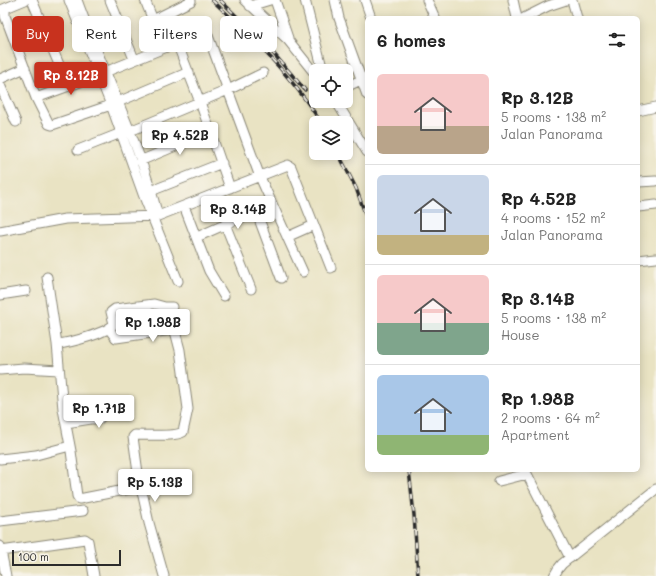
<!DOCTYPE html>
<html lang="en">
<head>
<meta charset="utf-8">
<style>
  :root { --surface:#fff; --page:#f6f6f6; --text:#222; --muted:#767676; --line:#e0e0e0; --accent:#c8321e }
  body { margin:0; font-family:Mali,sans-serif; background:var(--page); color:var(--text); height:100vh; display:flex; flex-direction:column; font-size:15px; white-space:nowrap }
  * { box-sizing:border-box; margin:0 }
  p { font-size:13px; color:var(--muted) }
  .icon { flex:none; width:22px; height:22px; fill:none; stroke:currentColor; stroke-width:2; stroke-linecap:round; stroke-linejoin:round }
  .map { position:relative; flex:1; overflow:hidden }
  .sheet { position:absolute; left:365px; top:16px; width:275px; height:456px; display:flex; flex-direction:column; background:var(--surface); border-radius:6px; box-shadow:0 2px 10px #0003 }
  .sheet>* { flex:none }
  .guide { position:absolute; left:12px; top:16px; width:293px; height:36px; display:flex; gap:8px }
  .tools { position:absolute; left:309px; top:64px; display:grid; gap:8px }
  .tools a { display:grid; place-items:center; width:44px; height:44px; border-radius:6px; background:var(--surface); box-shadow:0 2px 10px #0003; font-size:20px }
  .scale { position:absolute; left:12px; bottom:10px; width:109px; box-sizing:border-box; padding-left:4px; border:2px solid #2b2b2b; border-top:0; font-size:11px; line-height:14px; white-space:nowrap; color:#2b2b2b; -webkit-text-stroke:3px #f7f3e8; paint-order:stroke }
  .price { position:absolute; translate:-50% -34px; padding:0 9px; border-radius:4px; background:#fff; color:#222; font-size:13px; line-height:26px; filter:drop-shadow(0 1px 2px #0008) }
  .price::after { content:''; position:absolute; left:50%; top:24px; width:12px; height:9px; margin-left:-6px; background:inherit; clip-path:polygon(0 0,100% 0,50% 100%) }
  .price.on { background:var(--accent); color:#fff }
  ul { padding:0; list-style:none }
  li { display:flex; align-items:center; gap:12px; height:100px; padding:0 12px }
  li+li { border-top:1px solid var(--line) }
  li span { display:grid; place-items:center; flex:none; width:112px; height:80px; border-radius:6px; color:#555 }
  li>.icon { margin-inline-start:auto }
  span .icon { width:48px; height:48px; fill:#fffc; stroke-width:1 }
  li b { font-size:17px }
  h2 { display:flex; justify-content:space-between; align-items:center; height:48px; padding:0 12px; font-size:17px }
  .pill { padding:0 14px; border-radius:6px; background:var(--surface); box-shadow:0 2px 10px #0003; font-size:14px; line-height:36px }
  .pill.on { background:var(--accent); color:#fff }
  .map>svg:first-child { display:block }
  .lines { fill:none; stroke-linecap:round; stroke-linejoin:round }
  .minor-casing { stroke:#8a8777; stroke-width:11 }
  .minor { stroke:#fff; stroke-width:9 }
  .rail-casing { stroke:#2b2b2b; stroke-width:3.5 }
  .rail { stroke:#f7f3e8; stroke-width:2; stroke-dasharray:6; stroke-linecap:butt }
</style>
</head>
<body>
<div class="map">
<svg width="656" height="576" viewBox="0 0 656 576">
  <rect width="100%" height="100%" fill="#f7f3e8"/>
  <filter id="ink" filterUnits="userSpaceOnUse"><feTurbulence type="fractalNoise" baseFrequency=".025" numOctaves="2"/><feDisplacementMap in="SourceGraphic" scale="8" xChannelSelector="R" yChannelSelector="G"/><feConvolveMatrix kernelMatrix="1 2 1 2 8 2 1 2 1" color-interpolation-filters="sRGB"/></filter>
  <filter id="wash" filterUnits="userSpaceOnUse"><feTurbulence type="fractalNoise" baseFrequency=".012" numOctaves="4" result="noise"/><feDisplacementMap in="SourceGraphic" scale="16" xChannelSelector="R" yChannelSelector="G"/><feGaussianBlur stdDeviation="0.9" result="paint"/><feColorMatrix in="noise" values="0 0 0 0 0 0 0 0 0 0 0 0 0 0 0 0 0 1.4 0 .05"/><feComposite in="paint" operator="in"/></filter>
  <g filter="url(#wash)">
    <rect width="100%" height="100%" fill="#e9e3c3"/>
  </g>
  <g filter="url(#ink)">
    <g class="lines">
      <defs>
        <path id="minor" d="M32,0l36,86
          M69,0l42,105 32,89 35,87
          M77,0c26,72 62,141 81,216
          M110,0l24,59
          M145,0l19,48
          M245,0l43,40 28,35
          M275,0l13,38
          M305,0l18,71
          M335,0l4,18 28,77
          M365,0l6,18
          M427,0l8,18
          M513,0l4,18
          M572,0l5,18
          M250,6l20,-6
          M5,9v7l31,82 13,26 3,1 59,-20
          M1,10l24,-10
          M524,18l24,-12 18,-6
          M153,20l38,-19
          M177,43l23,59 30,86
          M105,72l94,-38 6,-2 2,1 53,144 43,95
          M0,79l25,-11
          M0,85l16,37
          M346,87l21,-10
          M36,98l63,-23
          M336,101l31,51
          M118,102l71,-30
          M638,111l18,-4
          M130,131l98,-41 35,-17
          M78,150l43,-17
          M140,161l71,-30
          M638,182l18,-1
          M151,191l71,-28
          M184,206l25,65 15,25
          M638,207l18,-2
          M256,211l25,67
          M225,224l26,65
          M0,231l65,-12 93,-3 130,-51 3,2 40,101
          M197,237l74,-33
          M287,237l27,-12
          M638,260l18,-2
          M47,277l10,67 6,65 8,42 6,45 2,3 61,-12
          M0,295l26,-4
          M109,329l7,9 56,-8 3,1 5,19 8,59 -5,23c-7,5 -37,3 -48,3l-2,2 7,50 3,9 6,27 15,53
          M57,344c13,-1 50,-11 57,-20l-3,-12 4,-3 39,-5 11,3h7
          M0,370l24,-2 35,2
          M66,423l25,-4h8l5,-5 2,-11
          M0,459l36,-4 34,-9
          M499,481l28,-7 43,84
          M0,521l83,-10
          M0,546l6,30
          M1,551l84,-12 3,2 6,35
          M554,576l4,-7 4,-5 94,-75"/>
      </defs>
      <use href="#minor" class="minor-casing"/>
      <use href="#minor" class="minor"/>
      <defs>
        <path id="rail" d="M212,0c38,35 82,78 109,123
          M220,0l47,46 38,44
          M338,153l18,35 11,31
          M409,470l5,45 4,61"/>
      </defs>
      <use href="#rail" class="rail-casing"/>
      <use href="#rail" class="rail"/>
    </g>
  </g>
</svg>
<div class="tools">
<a><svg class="icon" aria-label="locate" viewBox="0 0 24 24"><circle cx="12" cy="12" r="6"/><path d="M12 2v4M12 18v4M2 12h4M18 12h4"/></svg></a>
<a><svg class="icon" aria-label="layers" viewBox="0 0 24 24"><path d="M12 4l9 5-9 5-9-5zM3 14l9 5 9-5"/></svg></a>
</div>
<div class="scale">100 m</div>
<b class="price on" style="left:71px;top:96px">Rp 3.12B</b>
<b class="price" style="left:180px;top:156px">Rp 4.52B</b>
<b class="price" style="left:238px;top:230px">Rp 3.14B</b>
<b class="price" style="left:153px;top:343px">Rp 1.98B</b>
<b class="price" style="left:99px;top:429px">Rp 1.71B</b>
<b class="price" style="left:155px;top:503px">Rp 5.13B</b>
<div class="guide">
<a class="pill on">Buy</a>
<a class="pill">Rent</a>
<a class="pill">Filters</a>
<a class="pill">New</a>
</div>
<section class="sheet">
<h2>6 homes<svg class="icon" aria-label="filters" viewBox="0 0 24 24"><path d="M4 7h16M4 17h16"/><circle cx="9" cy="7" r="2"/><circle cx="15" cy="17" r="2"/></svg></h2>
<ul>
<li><span style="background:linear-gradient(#f6c9c9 65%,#b9a48a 0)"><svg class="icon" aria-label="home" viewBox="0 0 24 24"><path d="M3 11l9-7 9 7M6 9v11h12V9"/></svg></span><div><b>Rp 3.12B</b><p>5 rooms · 138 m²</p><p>Jalan Panorama</p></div></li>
<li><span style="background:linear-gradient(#c9d6e8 75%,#c2b280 0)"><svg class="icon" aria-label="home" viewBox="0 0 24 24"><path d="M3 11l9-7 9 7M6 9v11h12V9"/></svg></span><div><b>Rp 4.52B</b><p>4 rooms · 152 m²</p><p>Jalan Panorama</p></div></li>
<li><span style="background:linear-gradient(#f6c9c9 60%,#7fa58c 0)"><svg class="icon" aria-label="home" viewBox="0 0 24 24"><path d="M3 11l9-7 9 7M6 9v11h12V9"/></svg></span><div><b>Rp 3.14B</b><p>5 rooms · 138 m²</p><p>House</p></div></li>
<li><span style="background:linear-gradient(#a9c7e8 75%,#8fb573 0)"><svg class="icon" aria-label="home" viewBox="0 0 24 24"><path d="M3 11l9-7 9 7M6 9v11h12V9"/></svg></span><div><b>Rp 1.98B</b><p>2 rooms · 64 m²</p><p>Apartment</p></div></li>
</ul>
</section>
</div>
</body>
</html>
